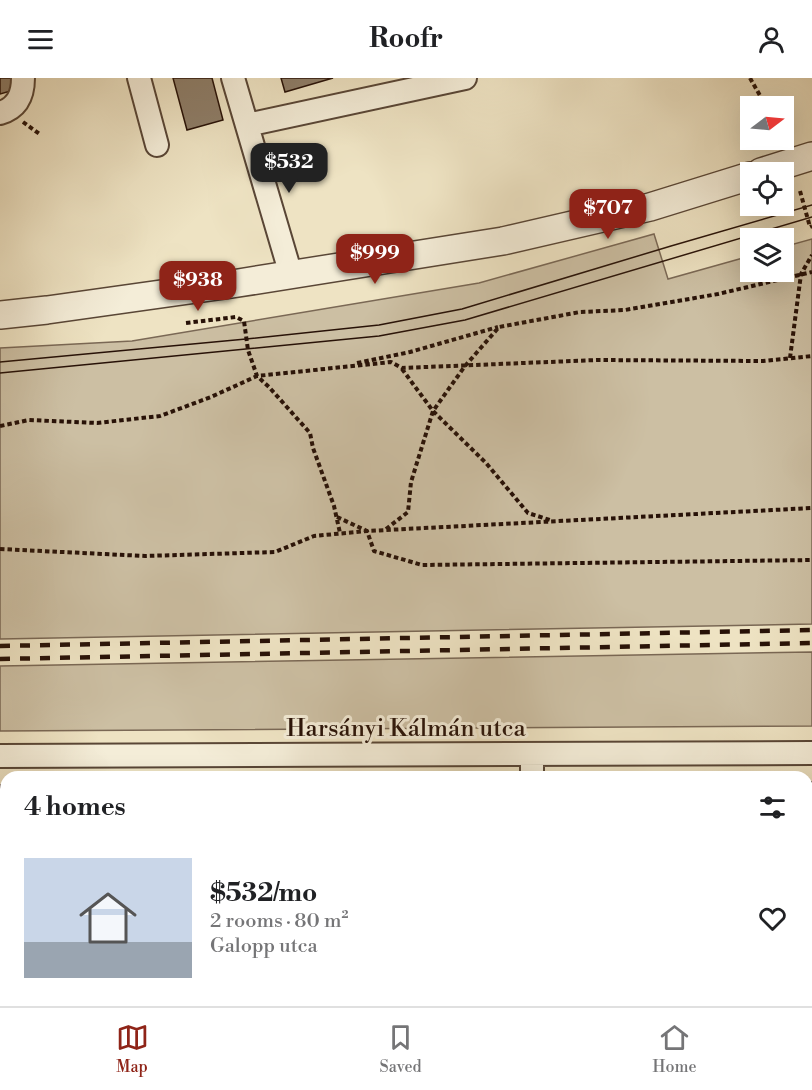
<!DOCTYPE html>
<html lang="en">
<head>
<meta charset="utf-8">
<style>
  :root { --surface:#fff; --page:#f2f2f2; --text:#202124; --muted:#757577; --line:#e0e0e0; --accent:#8f2418 }
  body { margin:0; font-family:"Libre Bodoni",serif; background:var(--page); color:var(--text); height:100vh; display:flex; flex-direction:column; font-size:22px; white-space:nowrap }
  * { box-sizing:border-box; margin:0 }
  p { font-size:20px; color:var(--muted) }
  .icon { flex:none; width:33px; height:33px; fill:none; stroke:currentColor; stroke-width:2; stroke-linecap:round; stroke-linejoin:round }
  .map { position:relative; flex:1; overflow:hidden }
  .sheet { position:absolute; left:0px; top:693px; width:813px; height:236px; display:flex; flex-direction:column; background:var(--surface); border-radius:18px 18px 0 0; box-shadow:0 6px 24px #0002 }
  .sheet>* { flex:none }
  .needle { width:39px; rotate:74deg }
  .buttons { position:absolute; left:740px; top:18px; display:grid; gap:12px }
  .buttons a { display:grid; place-items:center; width:54px; height:54px; border-radius:0px; background:var(--surface); box-shadow:0 6px 24px #0002; font-size:30px }
  .price { position:absolute; translate:-50% -51px; padding:0 14px; border-radius:12px; background:var(--accent); color:#fff; font-size:20px; line-height:39px; filter:drop-shadow(0 2px 3px #0008) }
  .price::after { content:''; position:absolute; left:50%; top:36px; width:18px; height:14px; margin-left:-9px; background:inherit; clip-path:polygon(0 0,100% 0,50% 100%) }
  .price.current { background:#222; color:#fff }
  ul { padding:0; list-style:none }
  li { display:flex; align-items:center; gap:18px; height:150px; padding:0 24px }
  li+li { border-top:2px solid var(--line) }
  li span { display:grid; place-items:center; flex:none; width:168px; height:120px; border-radius:0px; color:#555 }
  li>.icon { margin-inline-start:auto }
  span .icon { width:72px; height:72px; fill:#fffc; stroke-width:1 }
  li b { font-size:26px }
  h2 { display:flex; justify-content:space-between; align-items:center; height:72px; padding:0 24px; font-size:26px }
  header { display:flex; justify-content:space-between; align-items:center; height:78px; padding:0 24px; background:var(--surface); font-size:27px; font-weight:700 }
  .dock { display:flex; justify-content:space-around; align-items:center; height:84px; border-top:2px solid var(--line); background:var(--surface); font-size:16px; color:var(--muted) }
  .dock a { display:grid; justify-items:center; gap:3px }
  .dock .current { color:var(--accent) }
  .map>svg:first-child { display:block }
  .green { fill:#ccbfa3; stroke:#7a6855; stroke-width:1.5 }
  .building { fill:#8e7e69; stroke:#271107; stroke-width:1.5 }
  .lines { fill:none; stroke-linecap:round; stroke-linejoin:round }
  .minor-casing { stroke:#594636; stroke-width:26 }
  .tertiary-casing { stroke:#594636; stroke-width:30 }
  .path { stroke:#271107; stroke-width:4; stroke-dasharray:4.5 3; stroke-linecap:butt }
  .minor { stroke:#f4edd8; stroke-width:22 }
  .tertiary { stroke:#f4edd8; stroke-width:27 }
  .tram { stroke:#271107; stroke-width:1.5 }
  .rail { stroke:#271107; stroke-width:4.5; stroke-dasharray:10 10; stroke-linecap:butt }
  .labels { text-anchor:middle; stroke-width:6; stroke-linejoin:round; paint-order:stroke }
  .street-label { font-size:24px; fill:#271107; stroke:#f4edd8 }
</style>
</head>
<body>
<header><svg class="icon" aria-label="menu" viewBox="0 0 24 24"><path d="M4 6h16M4 12h16M4 18h16"/></svg>Roofr<svg class="icon" aria-label="person" viewBox="0 0 24 24"><circle cx="12" cy="8" r="4"/><path d="M4 21q1-7 8-7t8 7"/></svg></header>
<div class="map">
<svg width="812" height="928" viewBox="0 0 812 928">
  <rect width="100%" height="100%" fill="#eee3c3"/>
  <filter id="stains"><feTurbulence type="fractalNoise" baseFrequency=".00333" numOctaves="4"/><feColorMatrix values="0 0 0 0 .2 0 0 0 0 .09 0 0 0 0 .02 0 0 0 .5 -.17"/></filter>
  <radialGradient id="worn" r=".72"><stop offset=".6" stop-color="#630" stop-opacity="0"/><stop offset="1" stop-color="#630" stop-opacity=".3"/></radialGradient>
  <path class="green" d="M654,156l14,45 82,-23v16h33v-25l29,-8v385l-812,15v-291l132,-7 347,-58z
    M812,574v74l-812,5v-65z"/>
  <path class="building" d="M0,0h18l3,10 -21,6z
    M173,0h39l11,42 -36,10z
    M281,0h52l-48,14z
    M807,704h5v40h-5z
    M0,707h6v41h-6z
    M4,877h2v30h-3z"/>
  <g class="lines">
    <defs>
      <path id="minor" d="M139,0l18,67
        M233,0l58,197
        M0,35c17,-5 23,-18 23,-35
        M247,47l218,-47
        M0,678l812,-3
        M532,699v-23
        M531,928v-6"/>
      <path id="tertiary" d="M761,94l51,-16
        M0,237l47,-5 185,-26 271,-43 147,-34 100,-31"/>
    </defs>
    <use href="#minor" class="minor-casing"/>
    <use href="#tertiary" class="tertiary-casing"/>
    <path class="path" d="M750,0l16,28
      M23,44l18,13
      M800,113l10,36 2,-1
      M186,245l50,-6 8,4 4,29 9,26 12,11 41,46 3,15 21,58 6,27
      M790,280l11,-84 11,-19
      M357,285l53,-11 88,-25
      M402,291l31,42 53,52 42,50 22,7
      M0,348l29,-6 68,3 63,-7 51,-19 46,-21 134,-14 11,6 195,-8 166,1 49,-5
      M337,439l30,14 7,20 48,14 390,-5
      M386,451l22,-17 3,-30 22,-71 32,-45 34,-39 81,-15 45,-2 93,-16 94,-22
      M0,471l145,7 130,-4 39,-16 53,-5 445,-23"/>
    <use href="#minor" class="minor"/>
    <use href="#tertiary" class="tertiary"/>
    <path class="tram" d="M0,284l246,-23 133,-14 83,-16 209,-63 141,-41
      M0,295l379,-37 86,-16 347,-103"/>
    <path class="rail" d="M0,568l812,-16
      M0,581l812,-16"/>
  </g>
  <g class="labels">
    <g class="street-label">
      <text x="406" y="658">Harsányi Kálmán utca</text>
    </g>
  </g>
  <rect width="100%" height="100%" filter="url(#stains)"/>
  <rect width="100%" height="100%" fill="url(#worn)"/>
</svg>
<div class="buttons">
<a><svg class="needle" viewBox="-14 -14 28 28"><path d="M0-13l5 13h-10z" fill="#e53935"/><path d="M0 13l5-13h-10z" fill="#757577"/></svg></a>
<a><svg class="icon" aria-label="locate" viewBox="0 0 24 24"><circle cx="12" cy="12" r="6"/><path d="M12 2v4M12 18v4M2 12h4M18 12h4"/></svg></a>
<a><svg class="icon" aria-label="layers" viewBox="0 0 24 24"><path d="M12 4l9 5-9 5-9-5zM3 14l9 5 9-5"/></svg></a>
</div>
<b class="price current" style="left:289px;top:116px">$532</b>
<b class="price" style="left:608px;top:162px">$707</b>
<b class="price" style="left:375px;top:207px">$999</b>
<b class="price" style="left:198px;top:234px">$938</b>
<section class="sheet">
<h2>4 homes<svg class="icon" aria-label="filters" viewBox="0 0 24 24"><path d="M4 7h16M4 17h16"/><circle cx="9" cy="7" r="2"/><circle cx="15" cy="17" r="2"/></svg></h2>
<ul>
<li><span style="background:linear-gradient(#c9d6e8 70%,#9aa5b1 0)"><svg class="icon" aria-label="home" viewBox="0 0 24 24"><path d="M3 11l9-7 9 7M6 9v11h12V9"/></svg></span><div><b>$532/mo</b><p>2 rooms · 80 m²</p><p>Galopp utca</p></div><svg class="icon" aria-label="heart" viewBox="0 0 24 24"><path d="M12 20l-8-8c-3-5 5-10 8-4 3-6 11-1 8 4z"/></svg></li>
</ul>
</section>
</div>
<nav class="dock">
<a class="current"><svg class="icon" aria-label="map" viewBox="0 0 24 24"><path d="M3 6l6-2 6 2 6-2v14l-6 2-6-2-6 2zM9 4v14M15 6v14"/></svg>Map</a>
<a><svg class="icon" aria-label="saved" viewBox="0 0 24 24"><path d="M7 4h10v16l-5-4-5 4z"/></svg>Saved</a>
<a><svg class="icon" aria-label="home" viewBox="0 0 24 24"><path d="M3 11l9-7 9 7M6 9v11h12V9"/></svg>Home</a>
</nav>
</body>
</html>
